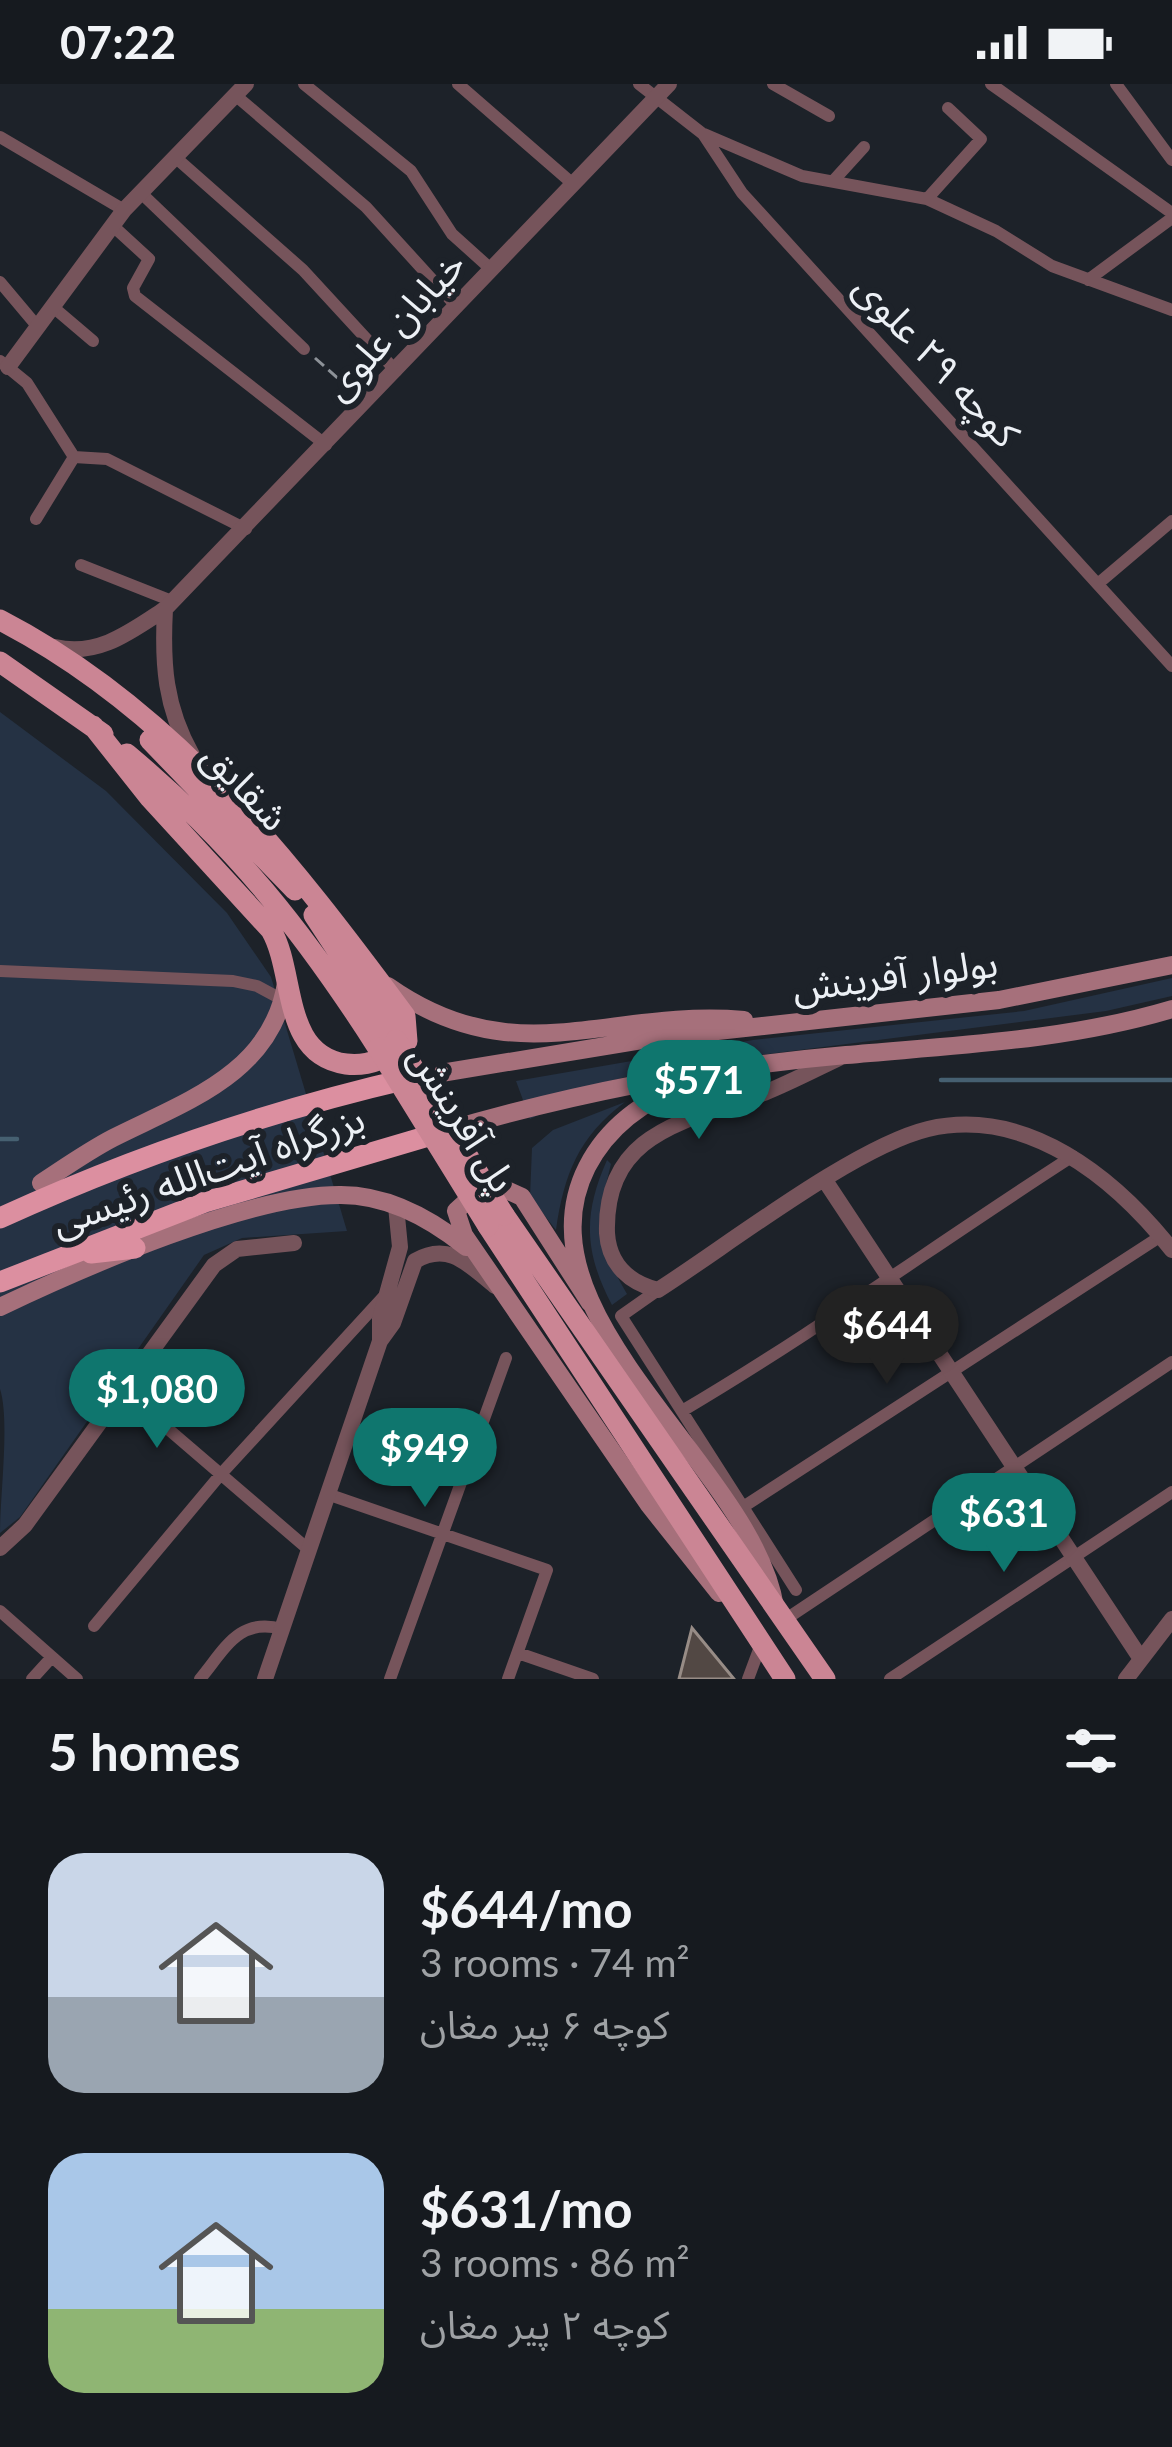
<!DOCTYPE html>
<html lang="en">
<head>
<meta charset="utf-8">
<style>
  :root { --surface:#161a1f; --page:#1f2328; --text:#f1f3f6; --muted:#9ea1a4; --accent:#0f766e }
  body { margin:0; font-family:Lato,"Noto Sans Arabic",sans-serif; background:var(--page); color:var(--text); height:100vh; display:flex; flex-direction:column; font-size:45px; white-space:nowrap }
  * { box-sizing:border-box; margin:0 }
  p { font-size:39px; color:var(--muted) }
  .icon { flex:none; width:66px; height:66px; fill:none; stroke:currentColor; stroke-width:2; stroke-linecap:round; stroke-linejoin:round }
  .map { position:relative; height:1595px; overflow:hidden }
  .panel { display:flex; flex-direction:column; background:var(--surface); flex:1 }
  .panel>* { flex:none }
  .price { position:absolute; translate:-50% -102px; padding:0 27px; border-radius:42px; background:var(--accent); color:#fff; font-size:39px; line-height:78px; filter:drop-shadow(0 3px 6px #0008) }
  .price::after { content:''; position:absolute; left:50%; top:72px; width:36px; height:27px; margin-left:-18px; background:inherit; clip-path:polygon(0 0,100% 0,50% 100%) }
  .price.current { background:#222; color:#fff }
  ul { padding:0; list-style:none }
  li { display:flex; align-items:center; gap:36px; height:300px; padding:0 48px }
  li span { display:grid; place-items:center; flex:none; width:336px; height:240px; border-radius:36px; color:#555 }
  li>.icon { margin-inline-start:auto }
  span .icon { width:144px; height:144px; fill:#fffc; stroke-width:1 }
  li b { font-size:51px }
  h2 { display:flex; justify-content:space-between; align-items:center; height:144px; padding:0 48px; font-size:51px }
  .status { display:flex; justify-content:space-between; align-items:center; height:84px; padding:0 60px; background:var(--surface); direction:ltr }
  .status svg { height:33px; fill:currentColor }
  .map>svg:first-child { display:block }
  .green { fill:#253244 }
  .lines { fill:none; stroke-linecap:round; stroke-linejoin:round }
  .stream { stroke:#466071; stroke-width:4.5 }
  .building { fill:#524844; stroke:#978c86; stroke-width:3 }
  .path { stroke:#8d9298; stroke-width:3; stroke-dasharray:12 6; stroke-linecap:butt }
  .minor { stroke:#76545b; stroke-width:12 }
  .tertiary { stroke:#76545b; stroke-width:16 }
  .secondary { stroke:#a6707b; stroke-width:18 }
  .primary { stroke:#cb8594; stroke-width:21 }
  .trunk { stroke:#dc8fa0; stroke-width:21 }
  .primary-bridge { stroke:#cb8594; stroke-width:21 }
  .labels { text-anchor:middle; stroke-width:12; stroke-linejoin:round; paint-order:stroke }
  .street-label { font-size:39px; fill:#ecf0f5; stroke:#1d2229 }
</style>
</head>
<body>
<div class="status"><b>07:22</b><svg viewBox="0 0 49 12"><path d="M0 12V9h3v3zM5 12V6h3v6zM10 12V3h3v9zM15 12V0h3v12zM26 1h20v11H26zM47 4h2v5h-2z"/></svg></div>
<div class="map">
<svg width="1172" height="1595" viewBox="0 0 1172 1595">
  <rect width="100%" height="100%" fill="#1d2229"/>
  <path class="green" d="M0,628l106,79 121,122 44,64 76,254 -105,7 -38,17 -184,262 -20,16c0,-39 10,-113 0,-144z
    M1172,894v18l-66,15 -440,56 -60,15 -76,37 -14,-38 237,-41 271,-29z
    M625,1018c-46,34 -61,72 -69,128l-26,-33 2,-49 21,-18z
    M607,1076l4,4c-15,59 -15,76 16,130l-15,11c-28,-53 -29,-91 -5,-145z"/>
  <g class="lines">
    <path class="stream" d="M941,996h231
      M0,1055h17"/>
  </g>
  <path class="building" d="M692,1544l42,51h-55z"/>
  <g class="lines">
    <path class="path" d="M315,274l37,33"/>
    <path class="minor" d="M304,0l107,87 41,63 40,36
      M458,0l115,100
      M639,0l64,50 39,59 430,473
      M773,0l56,32
      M991,0l181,129
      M1116,0l56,76
      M235,11l131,112 91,100
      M704,50l98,42 125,23 69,32 56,35 120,44
      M0,53l124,73
      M175,73l128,113 93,101
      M834,96l30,-33
      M140,108l164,157
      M927,115l54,-60 -33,-31
      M113,142l36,33 -16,29 2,8 191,149
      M1088,196l84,-62
      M0,198l37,44
      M53,223l40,34
      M0,277l27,22 47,74
      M74,373l33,2 139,70
      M36,435l38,-62
      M81,481l91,36
      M1100,498l72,-61
      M0,887l233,10 24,5 26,14
      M658,1206l-37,26 175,274
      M125,1308l184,158
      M682,1327c134,-79 260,-171 391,-255
      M330,1411l217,75 -39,109
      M743,1423l418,-271
      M0,1527l77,68
      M783,1537l389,-259
      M94,1542l127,-152 165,-180
      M518,1569l75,26
      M32,1595l20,-22
      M200,1595c25,-30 39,-62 82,-50
      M390,1595l116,-321
      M748,1595l13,-35
      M890,1595l282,-187"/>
    <path class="tertiary" d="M8,283l116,-157 122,-126
      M165,525l504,-525
      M55,563c43,10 75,-15 110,-38 -3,55 0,98 27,146
      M839,974c-25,12 -50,25 -75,35 -76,28 -160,38 -157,140 2,32 23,50 51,57 69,-44 196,-143 270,-161 99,-23 187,49 244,121
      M826,1098l315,477
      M380,1256v-21l20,-72 -4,-41
      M0,1464l25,-23 189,-260 23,-16 57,-6
      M265,1595l115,-338 13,-18 22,-62c34,-20 54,4 80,25
      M1126,1595l46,-60"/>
    <path class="secondary" d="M388,902c128,90 219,22 356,34
      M411,994l243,-40 345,-38 173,-35
      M692,998c-44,16 -83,42 -105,85 -75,148 166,300 188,440
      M442,1048c132,-39 267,-65 404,-77 110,-10 219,-14 326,-46
      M41,1099c23,-15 47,-32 72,-45 71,-36 159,-64 173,-155
      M590,1219l-68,-106 -24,-11 -19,4 -23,21 8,24 185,270 70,88
      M0,1223c84,-40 250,-113 341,-112 46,0 90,24 125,52"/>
    <path class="primary" d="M0,536c174,90 291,242 405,396l2,25c-16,16 -38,26 -61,23 -65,-9 -50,-91 -75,-134l-121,-132 -57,-72
      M0,578l103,72
      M150,656l145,150
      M127,670c106,89 177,178 251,294
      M314,831l82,125
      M504,1131l321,464
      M488,1142l297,453"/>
    <path class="trunk" d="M0,1134c133,-61 268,-107 411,-140
      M91,1169l44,-5
      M0,1198l205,-80 237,-70"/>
    <path class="primary-bridge" d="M396,956l108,175
      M378,964l110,178"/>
  </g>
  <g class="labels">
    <g class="street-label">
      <text transform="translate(394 241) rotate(-47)" y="14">خیابان علوی</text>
      <text transform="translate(937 276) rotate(47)" y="14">کوچه ۲۹ علوی</text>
      <text transform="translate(246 702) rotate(47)" y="14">شقایق</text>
      <text transform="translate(895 891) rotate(-7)" y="14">بولوار آفرینش</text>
      <text transform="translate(463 1034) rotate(58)" y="14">پل آفرینش</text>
      <text transform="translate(208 1086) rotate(-19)" y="14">بزرگراه آیت‌الله رئیسی</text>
    </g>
  </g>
</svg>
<b class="price" style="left:699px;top:1058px">$571</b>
<b class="price current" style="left:887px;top:1303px">$644</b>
<b class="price" style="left:157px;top:1367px">$1,080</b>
<b class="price" style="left:425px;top:1426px">$949</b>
<b class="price" style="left:1004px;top:1491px">$631</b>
</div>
<section class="panel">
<h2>5 homes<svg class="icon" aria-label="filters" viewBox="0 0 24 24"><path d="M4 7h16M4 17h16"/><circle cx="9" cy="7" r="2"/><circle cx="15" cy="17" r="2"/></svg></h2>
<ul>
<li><span style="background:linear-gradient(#c9d6e8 60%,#9aa5b1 0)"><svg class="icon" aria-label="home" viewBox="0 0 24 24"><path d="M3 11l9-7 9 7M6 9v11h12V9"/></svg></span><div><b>$644/mo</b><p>3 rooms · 74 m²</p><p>کوچه ۶ پیر مغان</p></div></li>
<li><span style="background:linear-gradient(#a9c7e8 65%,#8fb573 0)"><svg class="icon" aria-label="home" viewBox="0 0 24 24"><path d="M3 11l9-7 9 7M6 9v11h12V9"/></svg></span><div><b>$631/mo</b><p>3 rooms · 86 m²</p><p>کوچه ۲ پیر مغان</p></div></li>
</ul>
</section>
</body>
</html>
